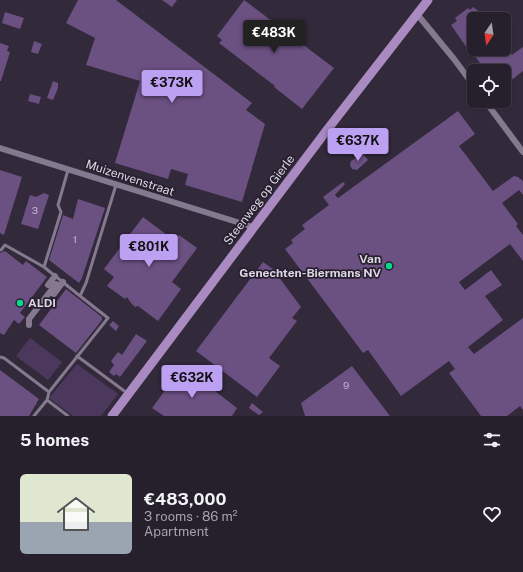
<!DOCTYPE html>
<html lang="en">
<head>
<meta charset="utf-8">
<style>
  :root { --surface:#261f2c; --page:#322c38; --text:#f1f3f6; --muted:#a4a2a9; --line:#423d48; --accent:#bca0f2 }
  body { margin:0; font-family:"Public Sans",sans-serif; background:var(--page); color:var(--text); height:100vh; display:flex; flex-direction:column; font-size:15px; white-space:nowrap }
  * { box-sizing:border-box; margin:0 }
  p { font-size:13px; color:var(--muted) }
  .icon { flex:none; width:22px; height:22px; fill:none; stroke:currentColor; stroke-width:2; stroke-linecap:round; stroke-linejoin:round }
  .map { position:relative; height:416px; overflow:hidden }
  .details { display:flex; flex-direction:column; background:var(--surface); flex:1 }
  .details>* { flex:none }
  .needle { width:26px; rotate:193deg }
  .fabs { position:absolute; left:467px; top:12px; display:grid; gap:8px }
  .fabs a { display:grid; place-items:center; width:44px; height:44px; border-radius:6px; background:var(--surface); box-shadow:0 1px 3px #0004,0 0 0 1px var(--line); font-size:20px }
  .price { position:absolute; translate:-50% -34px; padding:0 9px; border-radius:4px; background:var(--accent); color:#111; font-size:13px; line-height:26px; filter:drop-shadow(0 1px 2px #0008) }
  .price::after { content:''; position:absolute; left:50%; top:24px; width:12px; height:9px; margin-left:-6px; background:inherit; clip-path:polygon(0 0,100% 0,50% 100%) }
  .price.on { background:#222; color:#fff }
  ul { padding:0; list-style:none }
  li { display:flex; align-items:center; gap:12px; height:100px; padding:0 20px }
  li span { display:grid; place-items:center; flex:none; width:112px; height:80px; border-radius:6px; color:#555 }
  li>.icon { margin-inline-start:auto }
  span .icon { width:48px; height:48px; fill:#fffc; stroke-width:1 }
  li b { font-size:17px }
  h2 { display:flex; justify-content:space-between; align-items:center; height:48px; padding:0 20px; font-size:17px }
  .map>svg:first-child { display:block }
  .green { fill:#4c385d }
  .building { fill:#6b5082 }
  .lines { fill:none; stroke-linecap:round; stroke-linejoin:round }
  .lane { stroke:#84798e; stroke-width:3 }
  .street { stroke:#84798e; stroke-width:6 }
  .primary { stroke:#a98bc2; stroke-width:9 }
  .poi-dot { fill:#08d98b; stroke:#281f30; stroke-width:1.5 }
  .labels { text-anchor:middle; stroke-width:3.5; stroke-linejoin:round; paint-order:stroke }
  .number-label { font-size:10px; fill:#c0b5ca }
  .street-label { font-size:12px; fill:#ddd7e2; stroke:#281f30 }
  .poi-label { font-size:12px; font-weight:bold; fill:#ddd7e2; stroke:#281f30; text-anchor:end }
</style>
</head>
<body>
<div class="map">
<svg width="523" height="416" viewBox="0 0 523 416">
  <rect width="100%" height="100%" fill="#32293a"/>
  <path class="green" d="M30,338l32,24 -14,18 -32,-24z
    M77,364l41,30 -17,22h-28l-24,-18z"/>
  <path class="building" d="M78,0h38l136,103 -6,7 19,14 -23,78 -57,-17 3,-11 -17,-5 -3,10 -53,-16 25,-82 -54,-16 9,-27 -29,-15z
    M162,0h15l-5,7z
    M244,0l90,68 -32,41 -28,-22 1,-1 -56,-43 3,-3 -5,-4z
    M473,7l16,12h-15v30h33l5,6 11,-8v24l-19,15v-15h-18l-12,-16v3l-23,-33 6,-4 -2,-3 13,-10 2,2z
    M5,12l19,6 -4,11 -18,-6z
    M34,41l8,3 -4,10 -7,-2z
    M0,43l9,3 -2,5 3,1 -9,29h-1z
    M53,81l5,2v5l-5,12 -6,-2z
    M30,94l11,3 -2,7 -11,-3z
    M458,111l17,23 -16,12 34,45 21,-15 4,1 5,4v14l-4,-5 -17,13 16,21 -2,2 7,9v26l-13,-17 -51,38 6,8 26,-20 11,15 -17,11 18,24 -35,27 6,7 49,-36v92l-3,-4 -13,10h-26l-32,-43 6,-4 -6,-8 -48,35 -33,-46 -5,3 -78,-104 8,-6 -2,-3 14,-11 -3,-4 27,-20 -6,-8 20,-15 2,2 -10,11 3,3z
    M363,154l5,6 -11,10 -5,-1 -2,-4 1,-4z
    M0,170l22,7 -18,58 -4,-2z
    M44,193l5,2 -11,34 -17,-5 9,-29 6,2z
    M78,199l27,9 -23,70 -3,5 -30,-23 14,-45 10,4z
    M143,217l32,24 4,-6 18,13 -25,34 9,7 -23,32 -20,-15 -3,1 -4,-4 -4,-6 -2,2 -18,-13 7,-9 -10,-8z
    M5,251l18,14 3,-4 21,16 -27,36 5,4 -6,7 -5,-4 -10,15 -4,-2v-80z
    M263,262l10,7 28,38 -9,11 5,3 -28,37 11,8 -23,31 -61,-46z
    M66,289l36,28v3l-26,33 -37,-28z
    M113,321l6,5 -3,5 -7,-6z
    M136,334l11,7 -27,36 -4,-3 -2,2 -5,-4 5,-7 -3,-4 7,-9 4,3z
    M352,366l38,50h-85l-4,-13z
    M181,369l13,10 2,-1 9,7 1,-1 31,24 -5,8h-68l-12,-8z
    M0,370l39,29 -10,17h-29z
    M252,403l11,9 -4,3 -10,-7z"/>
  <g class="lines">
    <path class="lane" d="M1,250l4,-5 39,22 17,-55 -3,-7 10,-35
      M44,267l36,29
      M77,356l50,37
      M0,357l4,1 45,34
      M47,400l21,16
      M34,416l13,-16 2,-8 59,-74 -28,-22 6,-13 30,-98"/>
    <path class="street" d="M417,14l37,45 20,27
      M485,101l38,51
      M0,148l253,79
      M48,285l7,-9
      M29,325v-6l27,-35 2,1 -6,8 2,1 9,-12"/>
    <path class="primary" d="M112,416l215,-286 101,-130"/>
  </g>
  <g class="poi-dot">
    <circle cx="389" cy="266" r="4"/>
    <circle cx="20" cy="303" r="4"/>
  </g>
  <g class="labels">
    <g class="number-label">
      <text x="35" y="214">3</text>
      <text x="75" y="243">1</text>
      <text x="346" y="389">9</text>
    </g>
    <g class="street-label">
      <text transform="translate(130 178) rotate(18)" y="4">Muizenvenstraat</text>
      <text transform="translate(259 200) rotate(-53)" y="4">Steenweg op Gierle</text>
    </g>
    <g class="poi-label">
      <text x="381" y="263">Van<tspan x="381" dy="14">Genechten-Biermans NV</tspan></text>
      <text x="28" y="307" text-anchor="start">ALDI</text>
    </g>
  </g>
</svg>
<div class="fabs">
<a><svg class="needle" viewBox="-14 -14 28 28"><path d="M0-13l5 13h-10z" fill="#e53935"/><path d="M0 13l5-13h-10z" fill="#a4a2a9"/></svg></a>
<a><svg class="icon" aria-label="locate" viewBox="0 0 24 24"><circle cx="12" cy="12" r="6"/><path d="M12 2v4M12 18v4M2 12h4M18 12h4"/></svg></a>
</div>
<b class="price on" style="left:274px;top:54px">€483K</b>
<b class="price" style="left:172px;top:104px">€373K</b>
<b class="price" style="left:358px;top:162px">€637K</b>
<b class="price" style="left:149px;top:268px">€801K</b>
<b class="price" style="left:192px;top:399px">€632K</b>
</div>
<section class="details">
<h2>5 homes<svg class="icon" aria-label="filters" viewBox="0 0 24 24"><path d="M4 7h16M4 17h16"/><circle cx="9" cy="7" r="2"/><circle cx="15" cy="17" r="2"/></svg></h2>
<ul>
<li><span style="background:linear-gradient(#dfe7d0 60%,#9aa5b1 0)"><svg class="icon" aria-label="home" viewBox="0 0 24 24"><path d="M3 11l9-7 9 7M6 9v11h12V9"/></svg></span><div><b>€483,000</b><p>3 rooms · 86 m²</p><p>Apartment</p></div><svg class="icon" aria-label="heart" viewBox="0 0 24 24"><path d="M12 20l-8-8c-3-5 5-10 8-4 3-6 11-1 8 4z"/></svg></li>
</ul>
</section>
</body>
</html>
